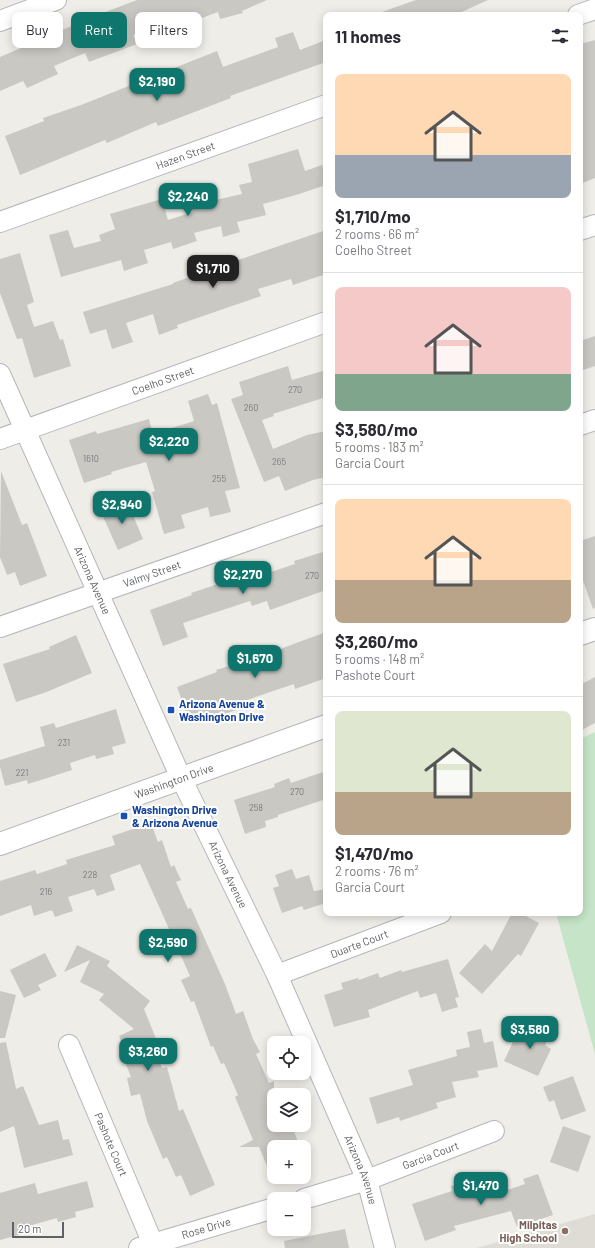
<!DOCTYPE html>
<html lang="en">
<head>
<meta charset="utf-8">
<style>
  :root { --surface:#fff; --page:#f2f2f3; --text:#2b2b33; --muted:#7c7c81; --line:#e1e1e2; --accent:#0f766e }
  body { margin:0; font-family:Barlow,sans-serif; background:var(--page); color:var(--text); height:100vh; display:flex; flex-direction:column; font-size:15px; white-space:nowrap }
  * { box-sizing:border-box; margin:0 }
  p { font-size:13px; color:var(--muted) }
  .icon { flex:none; width:22px; height:22px; fill:none; stroke:currentColor; stroke-width:2; stroke-linecap:round; stroke-linejoin:round }
  .map { position:relative; flex:1; overflow:hidden }
  .sheet { position:absolute; left:323px; top:12px; width:260px; height:904px; display:flex; flex-direction:column; background:var(--surface); border-radius:8px; box-shadow:0 2px 10px #0003 }
  .sheet>* { flex:none }
  .banner { position:absolute; left:12px; top:12px; width:251px; height:36px; display:flex; gap:8px }
  .tools { position:absolute; left:267px; top:1036px; display:grid; gap:8px }
  .tools a { display:grid; place-items:center; width:44px; height:44px; border-radius:8px; background:var(--surface); box-shadow:0 2px 10px #0003; font-size:20px }
  .scale { position:absolute; left:12px; bottom:10px; width:52px; box-sizing:border-box; padding-left:4px; border:2px solid #5e6165; border-top:0; font-size:11px; line-height:14px; white-space:nowrap; color:#5e6165; -webkit-text-stroke:3px #fff; paint-order:stroke }
  .price { position:absolute; translate:-50% -34px; padding:0 9px; border-radius:8px; background:var(--accent); color:#fff; font-size:13px; line-height:26px; filter:drop-shadow(0 1px 2px #0008) }
  .price::after { content:''; position:absolute; left:50%; top:24px; width:12px; height:9px; margin-left:-6px; background:inherit; clip-path:polygon(0 0,100% 0,50% 100%) }
  .price.current { background:#222; color:#fff }
  ul { padding:0; list-style:none }
  li { display:grid; align-content:center; gap:8px; height:212px; padding:0 12px }
  li+li { border-top:1px solid var(--line) }
  li span { display:grid; place-items:center; height:124px; border-radius:8px; color:#555 }
  li>.icon { margin-inline-start:auto }
  span .icon { width:72px; height:72px; fill:#fffc; stroke-width:1 }
  li b { font-size:17px }
  h2 { display:flex; justify-content:space-between; align-items:center; height:48px; padding:0 12px; font-size:17px }
  .pill { padding:0 14px; border-radius:8px; background:var(--surface); box-shadow:0 2px 10px #0003; font-size:14px; line-height:36px }
  .pill.current { background:var(--accent); color:#fff }
  .map>svg:first-child { display:block }
  .education { fill:#dfdcd5 }
  .green { fill:#c6e4c7 }
  .building { fill:#cac8c3 }
  .lines { fill:none; stroke-linecap:round; stroke-linejoin:round }
  .street-casing { stroke:#b4b6ba; stroke-width:22 }
  .secondary-casing { stroke:#b3b5ba; stroke-width:24 }
  .street { stroke:#fff; stroke-width:20 }
  .secondary { stroke:#fff; stroke-width:22 }
  .transit-dot { fill:#1a4fb4; stroke:#fff; stroke-width:1.5 }
  .education-dot { fill:#8d6e63; stroke:#fff; stroke-width:1.5 }
  .labels { text-anchor:middle; stroke-width:4; stroke-linejoin:round; paint-order:stroke }
  .number-label { font-size:9px; fill:#797b7c }
  .street-label { font-size:11px; fill:#5e6165; stroke:#fff }
  .transit-label { font-size:11px; font-weight:bold; fill:#164399; stroke:#fff; text-anchor:start }
  .education-label { font-size:11px; font-weight:bold; fill:#785e54; stroke:#fff; text-anchor:end }
</style>
</head>
<body>
<div class="map">
<svg width="595" height="1248" viewBox="0 0 595 1248">
  <rect width="100%" height="100%" fill="#efede7"/>
  <path class="education" d="M595,1214v34h-118z"/>
  <path class="green" d="M595,732v322l-39,-141h24v-174z"/>
  <path class="building" d="M137,0h130l-25,11 1,2 -23,6 -2,-7 -51,19 -3,-8 -31,12 4,9 -48,18 -4,-9 -31,13 4,8 -31,14 -4,-7 -23,10v-34l90,-39z
    M416,0h72l-33,15h-76v-2z
    M293,32l7,18 23,-9 3,9v12l-96,34 1,2 -73,28 -2,-4 -49,21 -2,-3 -85,35 -15,-39 39,-15 -1,-3 38,-13 136,-54 6,16 55,-20 -3,-9z
    M595,40v138l-15,6v-140z
    M298,149l7,22 17,-6 4,12v8l-30,10 -33,9 3,11 -29,7 3,10 -17,5 -2,-11 -27,7 3,8 -24,8 -2,-7 -27,8 4,13 -24,8 -3,-11 -60,17 -12,-42 19,-5 6,18 27,-7 -2,-6 16,-6 -5,-15 52,-15 6,21 25,-8 -6,-24 19,-5 5,18 31,-7 -3,-9 13,-3 -4,-18z
    M326,230v44l-33,11 -2,-6 -33,10 3,7 -84,29 1,3 -19,7 -6,-21 -27,9 7,19 -21,7 -6,-20 -16,5 -7,-22 90,-28v-1l36,-13z
    M20,253l14,49 -7,3 7,22 19,-6 7,19 3,-1 8,27 -37,12 -12,-40 -5,1 -17,-46v-34z
    M595,336v30l-15,5v-30z
    M288,366l4,14 34,-10v27l-53,17 1,2 -12,4 11,29 34,-14 19,-4v46l-13,3 -28,11 -6,-15 -15,6 -33,-83 12,-4 -4,-13z
    M208,394l4,11 5,-2 23,85 -15,3 6,21 -21,5 -2,-10 -27,8 4,13 -21,6 -12,-42 3,-1 -9,-29 -35,10 1,2 -28,9 -15,-43 27,-9 1,3 52,-15 4,15 41,-13 -6,-20z
    M1,471l21,54 5,-2 20,53 -27,10 -5,-14 -8,3 -7,-18z
    M127,501l16,38 -25,11 -17,-38z
    M595,536v72l-2,1 -13,-37v-31z
    M326,551v39l-56,20 -3,-9 -15,5 -2,-5 -67,22 5,14 -25,9 -13,-36 42,-15 -1,-2 69,-23 2,5 33,-11 -1,-3z
    M326,632v46l-31,11 -1,-5 -50,17 1,6 -38,13 -2,-5 -16,5 -12,-33 40,-15 -1,-2 36,-11 1,5 28,-11 -1,-4z
    M76,635l16,38 -48,20 -28,9 -13,-38 47,-15 -1,-2z
    M595,677v46l-15,8v-46z
    M116,709l10,34 -14,4 2,7 -18,5 -1,-4 -25,8 2,7 -28,9 -16,5 -1,-4 -22,6 -5,-19v-7l45,-14 -5,-19 14,-4 2,5z
    M326,771v28l-48,16v2l-13,4 1,6 -21,7 -11,-34 41,-13 -1,-3 15,-6 2,5z
    M151,823l7,19 4,-2 9,27 3,-2 7,15 -5,2 12,27 3,-1 34,76 11,30 7,-3 10,28 7,13 -4,2 13,29 5,-2v51l18,-6 8,21h-26v36l-15,-36h-20l14,-7 -18,-43 3,-2 -14,-32 -3,1 -8,-18 -2,1 -17,-46 -3,1 -10,-22 9,-4 -50,-112 -30,11 5,15 -18,6 -3,-7 -26,8 5,14 -18,6 -3,-7 -18,6 -3,-11 -31,11v-35l35,-11 2,4 30,-10 -1,-4 49,-15 -3,-9z
    M292,869l4,10 13,-4 5,16 12,-2v14l-22,7 -2,-4 -20,7 -9,-25 6,-2 -4,-11z
    M512,913h8l19,10 -18,33 -3,-2 -36,40 -23,-21 26,-29 7,7z
    M77,945l33,16 -3,5 43,35 -6,8 17,42 -9,-8 10,25 5,-1 12,44 4,-2 32,76 -25,11 -9,-21 -5,2 -9,-20 -4,2 -16,-38 -7,-27 -9,2 -4,-18 4,-1 -8,-20 4,-2 -8,-19 15,-7 -35,-29 5,-6 -24,-12 10,-22 -26,12z
    M45,953l12,23 -19,9 3,5 -17,8 -14,-28z
    M448,959l11,38 -4,1 3,9 -16,5 -6,-19 -16,5 -2,-7 -50,19 2,7 -36,10 -10,-32 19,-6 -2,-6 17,-5 1,2 19,-7 2,5 21,-8 1,2z
    M0,991l16,4 -11,43h-5z
    M531,1023l20,9 -6,13 6,4 -13,27 -34,-15 14,-30 7,3z
    M481,1029l3,14 9,-2 5,26 -21,4 2,6 -27,5 4,15 -20,6 2,5 -38,13 -1,-4 -22,7 -8,-26 44,-13 -5,-15 49,-14 -1,-6 14,-3 -3,-15z
    M6,1042l10,47 7,-3 16,39 19,-5 5,20 6,-1 4,16 -49,13 -10,-42 -14,6v-89z
    M573,1076l13,35 -25,9 -7,-20 -5,2 -6,-15z
    M563,1126l28,10 -13,36 -28,-10z
    M538,1174l15,41 -36,12 -6,-16 -57,15 2,4 -31,11 -13,-37 40,-13 -1,-5 13,-3 1,3 23,-6 4,15 33,-11 -2,-5z
    M87,1181l7,26 -19,5 1,5 -18,5 -1,-4 -32,9 1,6 -26,7v-47l35,-10 3,11z
    M345,1229l4,19h-64l-1,-7z"/>
  <g class="lines">
    <defs>
      <g id="street">
        <path d="M578,15l17,-6"/>
        <path d="M0,21l56,-21"/>
        <path id="s1" d="M0,222l326,-117"/>
        <path d="M580,230l15,-5"/>
        <path id="s2" d="M0,374l181,404 96,197 90,205 18,68"/>
        <path d="M580,425l15,-5"/>
        <path id="s3" d="M0,439l326,-117"/>
        <path id="s4" d="M0,627l326,-114"/>
        <path id="s5" d="M277,975l164,-62"/>
        <path id="s6" d="M69,1045l84,199"/>
        <path id="s7" d="M304,1199l63,-19 127,-49"/>
        <path id="s8" d="M139,1248l135,-40"/>
      </g>
      <g id="secondary">
        <path d="M580,634l15,-5"/>
        <path id="s9" d="M0,844l326,-118"/>
      </g>
    </defs>
    <use href="#street" class="street-casing"/>
    <use href="#secondary" class="secondary-casing"/>
    <use href="#street" class="street"/>
    <use href="#secondary" class="secondary"/>
  </g>
  <g class="transit-dot">
    <rect x="167" y="706" width="8" height="8" rx="2"/>
    <rect x="120" y="812" width="8" height="8" rx="2"/>
  </g>
  <circle class="education-dot" cx="565" cy="1231" r="4"/>
  <g class="labels">
    <g class="number-label">
      <text x="295" y="393">270</text>
      <text x="251" y="411">260</text>
      <text x="91" y="462">1610</text>
      <text x="279" y="465">265</text>
      <text x="219" y="482">255</text>
      <text x="312" y="579">270</text>
      <text x="64" y="746">231</text>
      <text x="22" y="776">221</text>
      <text x="297" y="795">270</text>
      <text x="256" y="811">258</text>
      <text x="90" y="878">228</text>
      <text x="46" y="895">216</text>
    </g>
    <g class="street-label">
      <text dy="4" stroke="none"><textPath href="#s1" startOffset="197">Hazen Street</textPath></text>
      <text dy="4" stroke="none"><textPath href="#s3" startOffset="173">Coelho Street</textPath></text>
      <text dy="4" stroke="none"><textPath href="#s4" startOffset="161">Valmy Street</textPath></text>
      <text dy="4" stroke="none"><textPath href="#s2" startOffset="226">Arizona Avenue</textPath></text>
      <text dy="4" stroke="none"><textPath href="#s9" startOffset="185">Washington Drive</textPath></text>
      <text dy="4" stroke="none"><textPath href="#s2" startOffset="550">Arizona Avenue</textPath></text>
      <text dy="4" stroke="none"><textPath href="#s5" startOffset="88">Duarte Court</textPath></text>
      <text dy="4" stroke="none"><textPath href="#s6" startOffset="108">Pashote Court</textPath></text>
      <text dy="4" stroke="none"><textPath href="#s7" startOffset="134">Garcia Court</textPath></text>
      <text dy="4" stroke="none"><textPath href="#s2" startOffset="874">Arizona Avenue</textPath></text>
      <text dy="4" stroke="none"><textPath href="#s8" startOffset="70">Rose Drive</textPath></text>
    </g>
    <g class="transit-label">
      <text x="179" y="708">Arizona Avenue &amp;<tspan x="179" dy="13">Washington Drive</tspan></text>
      <text x="132" y="814">Washington Drive<tspan x="132" dy="13">&amp; Arizona Avenue</tspan></text>
    </g>
    <g class="education-label">
      <text x="557" y="1229">Milpitas<tspan x="557" dy="13">High School</tspan></text>
    </g>
  </g>
</svg>
<div class="tools">
<a><svg class="icon" aria-label="locate" viewBox="0 0 24 24"><circle cx="12" cy="12" r="6"/><path d="M12 2v4M12 18v4M2 12h4M18 12h4"/></svg></a>
<a><svg class="icon" aria-label="layers" viewBox="0 0 24 24"><path d="M12 4l9 5-9 5-9-5zM3 14l9 5 9-5"/></svg></a>
<a>+</a>
<a>−</a>
</div>
<div class="scale">20 m</div>
<b class="price" style="left:157px;top:102px">$2,190</b>
<b class="price" style="left:188px;top:217px">$2,240</b>
<b class="price current" style="left:213px;top:289px">$1,710</b>
<b class="price" style="left:169px;top:462px">$2,220</b>
<b class="price" style="left:122px;top:525px">$2,940</b>
<b class="price" style="left:243px;top:595px">$2,270</b>
<b class="price" style="left:255px;top:679px">$1,670</b>
<b class="price" style="left:168px;top:963px">$2,590</b>
<b class="price" style="left:530px;top:1050px">$3,580</b>
<b class="price" style="left:148px;top:1072px">$3,260</b>
<b class="price" style="left:481px;top:1206px">$1,470</b>
<div class="banner">
<a class="pill">Buy</a>
<a class="pill current">Rent</a>
<a class="pill">Filters</a>
</div>
<section class="sheet">
<h2>11 homes<svg class="icon" aria-label="filters" viewBox="0 0 24 24"><path d="M4 7h16M4 17h16"/><circle cx="9" cy="7" r="2"/><circle cx="15" cy="17" r="2"/></svg></h2>
<ul>
<li><span style="background:linear-gradient(#ffd9b3 65%,#9aa5b1 0)"><svg class="icon" aria-label="home" viewBox="0 0 24 24"><path d="M3 11l9-7 9 7M6 9v11h12V9"/></svg></span><div><b>$1,710/mo</b><p>2 rooms · 66 m²</p><p>Coelho Street</p></div></li>
<li><span style="background:linear-gradient(#f6c9c9 70%,#7fa58c 0)"><svg class="icon" aria-label="home" viewBox="0 0 24 24"><path d="M3 11l9-7 9 7M6 9v11h12V9"/></svg></span><div><b>$3,580/mo</b><p>5 rooms · 183 m²</p><p>Garcia Court</p></div></li>
<li><span style="background:linear-gradient(#ffd9b3 65%,#b9a48a 0)"><svg class="icon" aria-label="home" viewBox="0 0 24 24"><path d="M3 11l9-7 9 7M6 9v11h12V9"/></svg></span><div><b>$3,260/mo</b><p>5 rooms · 148 m²</p><p>Pashote Court</p></div></li>
<li><span style="background:linear-gradient(#dfe7d0 65%,#b9a48a 0)"><svg class="icon" aria-label="home" viewBox="0 0 24 24"><path d="M3 11l9-7 9 7M6 9v11h12V9"/></svg></span><div><b>$1,470/mo</b><p>2 rooms · 76 m²</p><p>Garcia Court</p></div></li>
</ul>
</section>
</div>
</body>
</html>
